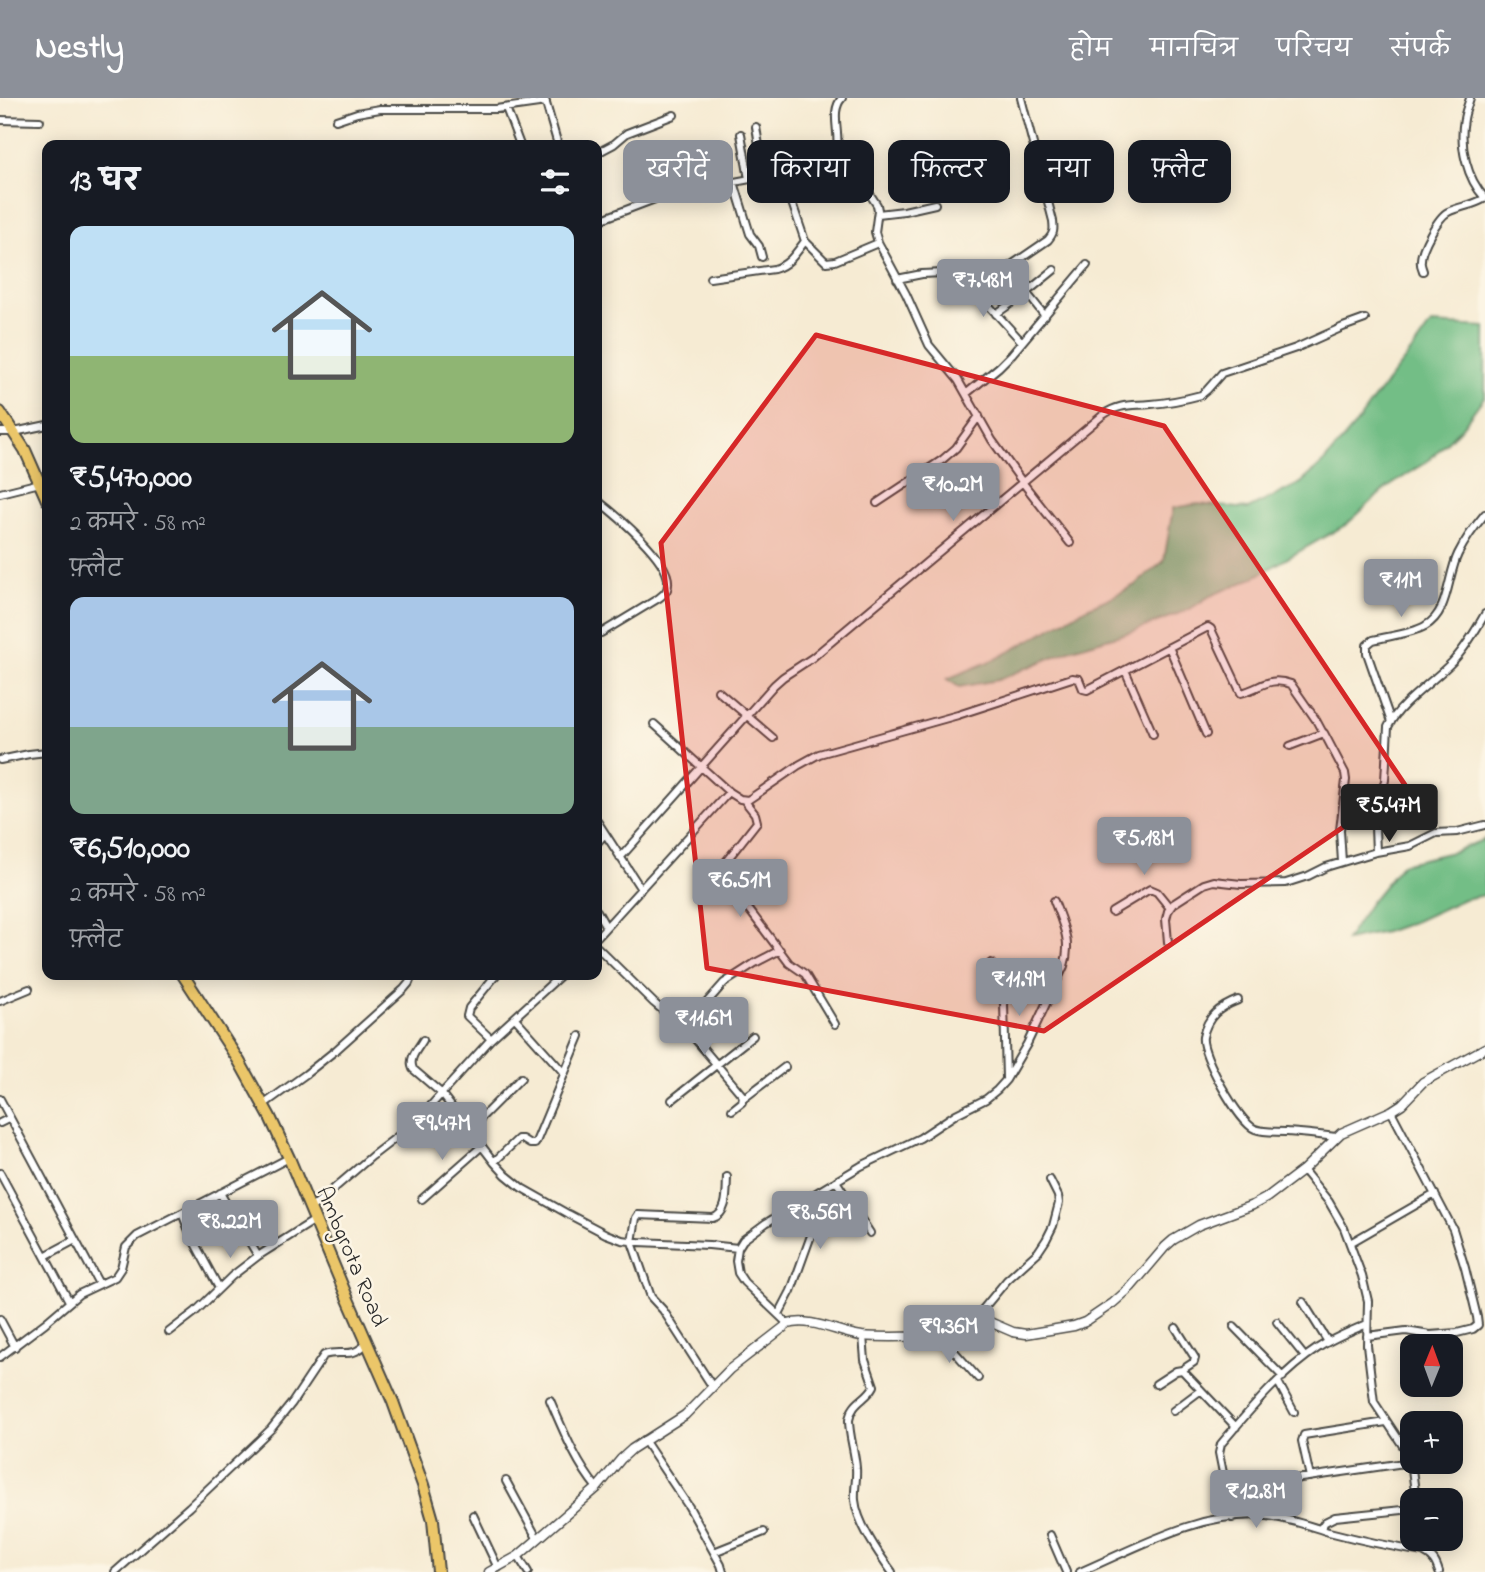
<!DOCTYPE html>
<html lang="hi">
<head>
<meta charset="utf-8">
<style>
  :root { --surface:#171b24; --page:#242831; --text:#f1f3f6; --muted:#9ea1a6; --accent:#8c9099 }
  body { margin:0; font-family:"Indie Flower","Playpen Sans Deva",sans-serif; background:var(--page); color:var(--text); height:100vh; display:flex; flex-direction:column; font-size:26px; white-space:nowrap }
  * { box-sizing:border-box; margin:0 }
  p { font-size:23px; color:var(--muted) }
  .icon { flex:none; width:38px; height:38px; fill:none; stroke:currentColor; stroke-width:2; stroke-linecap:round; stroke-linejoin:round }
  .map { position:relative; flex:1; overflow:hidden }
  .side { position:absolute; left:42px; top:42px; width:560px; height:840px; display:flex; flex-direction:column; background:var(--surface); border-radius:14px; box-shadow:0 4px 18px #0003 }
  .side>* { flex:none }
  .banner { position:absolute; left:623px; top:42px; width:665px; height:63px; display:flex; gap:14px }
  .needle { width:46px; rotate:1deg }
  .tools { position:absolute; left:1400px; top:1236px; display:grid; gap:14px }
  .tools a { display:grid; place-items:center; width:63px; height:63px; border-radius:14px; background:var(--surface); box-shadow:0 4px 18px #0003; font-size:35px }
  .price { position:absolute; translate:-50% -60px; padding:0 16px; border-radius:7px; background:var(--accent); color:#fff; font-size:23px; line-height:46px; filter:drop-shadow(0 2px 4px #0008) }
  .price::after { content:''; position:absolute; left:50%; top:42px; width:21px; height:16px; margin-left:-10px; background:inherit; clip-path:polygon(0 0,100% 0,50% 100%) }
  .price.current { background:#222; color:#fff }
  ul { padding:0; list-style:none }
  li { display:grid; align-content:center; gap:14px; height:371px; padding:0 28px }
  li span { display:grid; place-items:center; height:217px; border-radius:14px; color:#555 }
  li>.icon { margin-inline-start:auto }
  span .icon { width:126px; height:126px; fill:#fffc; stroke-width:1 }
  li b { font-size:30px }
  h2 { display:flex; justify-content:space-between; align-items:center; height:84px; padding:0 28px; font-size:30px }
  .chip { padding:0 24px; border-radius:14px; background:var(--surface); box-shadow:0 4px 18px #0003; font-size:24px; line-height:63px }
  .chip.current { background:var(--accent); color:#fff }
  header { display:flex; align-items:center; gap:42px; box-sizing:border-box; height:98px; padding:0 35px; background:var(--accent); color:#fff }
  header strong { font-size:33px }
  nav { display:flex; gap:38px; margin-inline-start:auto; font-size:24px }
  .map>svg:first-child { display:block }
  .forest { fill:#73be86; stroke:#4f7458; stroke-width:2 }
  .lines { fill:none; stroke-linecap:round; stroke-linejoin:round }
  .minor-casing { stroke:#494844; stroke-width:10 }
  .tertiary-casing { stroke:#494844; stroke-width:11 }
  .primary-casing { stroke:#494844; stroke-width:14 }
  .minor { stroke:#fff; stroke-width:6 }
  .tertiary { stroke:#fff; stroke-width:8 }
  .primary { stroke:#ebc669; stroke-width:10 }
  .marked { fill:#d62828; fill-opacity:0.2; stroke:#d62828; stroke-width:5; stroke-linejoin:round }
  .labels { text-anchor:middle; stroke-width:5; stroke-linejoin:round; paint-order:stroke }
  .street-label { font-size:23px; fill:#2b2b2b; stroke:#fcf5e5 }
</style>
</head>
<body>
<header>
<strong>Nestly</strong>
<nav><a>होम</a><a>मानचित्र</a><a>परिचय</a><a>संपर्क</a></nav>
</header>
<div class="map">
<svg width="1485" height="1474" viewBox="0 0 1485 1474">
  <rect width="100%" height="100%" fill="#fcf5e5"/>
  <filter id="ink" filterUnits="userSpaceOnUse"><feTurbulence type="fractalNoise" baseFrequency=".0143" numOctaves="2"/><feDisplacementMap in="SourceGraphic" scale="14" xChannelSelector="R" yChannelSelector="G"/><feConvolveMatrix kernelMatrix="1 2 1 2 8 2 1 2 1" color-interpolation-filters="sRGB"/></filter>
  <filter id="wash" filterUnits="userSpaceOnUse"><feTurbulence type="fractalNoise" baseFrequency=".00686" numOctaves="4" result="noise"/><feDisplacementMap in="SourceGraphic" scale="28" xChannelSelector="R" yChannelSelector="G"/><feGaussianBlur stdDeviation="1.57" result="paint"/><feColorMatrix in="noise" values="0 0 0 0 0 0 0 0 0 0 0 0 0 0 0 0 0 1.4 0 .05"/><feComposite in="paint" operator="in"/></filter>
  <g filter="url(#wash)">
    <rect width="100%" height="100%" fill="#f6ebd3"/>
    <path class="forest" d="M1431,226l54,3v69l-24,32 -32,32 -45,30 -37,34 -96,55 -41,17 -20,13 -53,21 -68,20 -71,30 -39,7 -12,-8 51,-21 89,-50 29,-13 19,-10 29,-24 9,-53 25,-4 50,5 53,-26 23,-21 29,-34 20,-28 41,-52z
      M1485,741v56l-21,4 -48,22 -31,11 -39,8 24,-37 32,-39 54,-13z"/>
  </g>
  <g filter="url(#ink)">
    <g class="lines">
      <defs>
        <path id="minor" d="M1470,0c-2,7 -5,14 -6,21 -5,27 3,60 21,79
          M545,2l13,45
          M506,10l14,37
          M0,22l40,1
          M336,22l21,-7 23,-4h116l50,-7
          M756,29l8,49
          M741,36l8,45
          M837,53l6,4 5,6 29,44 1,5 -3,22 3,10 28,52 23,51 29,35 34,60 31,43 47,60
          M597,55l17,-9 13,-11 47,-18
          M782,75l23,68 21,21 9,-1 43,-18
          M734,84l16,52 9,12 3,11
          M878,116l26,-3 31,-7
          M597,123l58,-22 37,-9 90,-17 50,-16c14,-14 -5,-43 10,-59
          M1007,170l38,48
          M1423,173c-1,-4 -3,-6 -2,-11 0,-11 17,-43 27,-48 12,-6 25,-6 37,-14
          M710,180l64,-9c15,-4 22,-16 31,-28
          M897,181l25,-5 21,-1 19,7h9l36,-12 41,-28c6,-7 6,-10 5,-19l-32,-123
          M971,182l10,17 41,45
          M996,216l31,-22 27,-22
          M967,295l32,-26 13,-13 75,-89
          M0,334h14l33,-7
          M0,395l40,-10
          M597,402c18,14 74,60 71,84 0,7 -4,10 -9,14l-58,35
          M877,405l65,-43 14,-12 23,-32
          M1169,549l37,87
          M1125,572l28,64
          M718,593l55,47
          M1391,624l-24,-69v-8l6,-5c15,-4 38,-6 52,-14 24,-13 22,-49 33,-72 7,-14 17,-28 27,-40
          M654,626l75,68 11,7 8,1 51,-35 20,-11 139,-39 114,-37 7,1 4,10 4,1 121,-63 3,2 30,64c21,-5 26,-17 50,-9l25,36 7,13
          M1290,648l34,-13 21,40 1,7 -6,50 2,32
          M0,662l29,-6 18,-2
          M744,702l11,14 2,8 -37,47 -2,4 1,6 31,32 39,52 16,11 30,50
          M597,723l44,68
          M597,745l8,-9
          M1376,754l34,-6 26,-13 21,-1 28,-7
          M620,760l154,-173 9,-8 29,-19 291,-243c17,-12 29,-9 48,-11 16,-1 35,-5 50,-9l6,-5 15,-17 74,-25 47,-21 22,-8
          M597,813l9,16
          M1112,814l38,-23 7,3 13,16
          M597,839l132,-145
          M1168,844l-2,-23 2,-8 5,-7 31,-20 10,-3 27,3 45,-1 22,-7 18,-9 50,-15 -1,-25 10,-47 3,-53c11,-24 48,-47 66,-67 12,-13 22,-30 31,-46
          M597,849l57,56 37,31 52,62 -1,6 -10,8
          M991,865l13,40 2,75
          M1238,902c-18,7 -31,16 -35,37 -3,16 36,86 52,92 10,4 22,2 32,3 16,1 33,3 49,5
          M0,903l29,-12
          M515,920l49,55
          M685,929l39,-44 31,-20 25,-13
          M491,941l-24,-23 2,-8 27,-33
          M423,942c-5,9 -15,18 -10,29l28,24 53,69 12,13 16,13 46,26 38,20 16,6 17,2 70,3 29,3
          M0,1001l99,185
          M743,1001l42,-32
          M672,1002l81,-64
          M263,1007l43,-31 30,-24 68,-61 5,-6 3,-8
          M0,1025l10,-5
          M470,1031l51,-51
          M494,1064l24,-23h4l8,5h5l1,-2 44,-106
          M1303,1072l26,32 15,26 18,48 6,25 -1,44 7,57 33,50 5,17 4,31
          M0,1075l69,128
          M836,1083l34,52
          M220,1095l38,63
          M422,1101l60,-53
          M310,1111l62,-53 43,-33 76,-84 70,-64
          M182,1115l9,23 28,52
          M1350,1145l85,-49
          M45,1158l30,-16
          M1303,1204l25,40
          M779,1216l12,-23 22,-61 15,-18 -1,-7 -9,-13
          M0,1221l15,28
          M974,1222l33,-40 31,-28 8,-12 7,-14 6,-23 -1,-7 -8,-16
          M1277,1224l28,35
          M788,1226l-44,-42 -6,-9 -2,-12 2,-13 5,-8 23,-17 95,-57 59,-28 36,-24 30,-15 11,-9 9,-10 21,-36 37,-78c8,-24 -1,-41 -10,-65
          M1234,1229l49,50
          M1176,1230l19,30 -1,4 -12,8
          M169,1234l26,-20 37,-36 26,-20 57,-36
          M945,1237l9,16 24,27
          M863,1238l2,24 9,26c-7,14 -22,15 -25,34 0,16 6,32 7,48 1,11 -2,22 -1,32 2,23 24,54 37,72
          M1367,1238l39,-5 24,4 27,-2 16,-4 5,-4 -1,-8 -12,-49 -12,-39 -62,-118
          M0,1259l45,-34 34,-29 36,-17 6,-9 5,-21 11,-11 152,-78
          M1278,1284l16,30
          M1156,1286l20,-13 6,-1 54,57
          M712,1288l-49,-76 -12,-13 -19,-55 4,-24 2,-3 75,3c16,-5 13,-28 14,-41
          M550,1302c13,30 26,63 47,88
          M1173,1313l28,-21
          M644,1342l45,67 32,58 2,7
          M1310,1379l-8,-36 2,-6 82,-13
          M506,1383l31,57
          M1226,1391l185,-27
          M473,1417l25,53
          M1232,1420l-13,-65 2,-9c29,-34 60,-72 97,-96 15,-10 33,-17 49,-24
          M1320,1431l5,-7 10,-5 77,-8
          M1050,1437l16,37
          M714,1454l50,-20
          M518,1458l10,16
          M115,1474l74,-65 82,-78 21,-26 32,-48c18,-6 27,5 43,-12
          M1080,1474c58,-25 122,-62 187,-56 21,2 42,10 62,16 31,8 63,15 94,20 10,5 13,10 16,20"/>
        <path id="tertiary" d="M489,1474l29,-16 79,-68 24,-29 11,-10 53,-34 45,-46 58,-45c24,-7 50,9 74,12 24,2 48,0 72,1l11,-2 12,-5 17,-10h11l28,12 13,2 48,-8 11,-4 28,-19 18,-16 34,-40 8,-7 26,-15 54,-20 13,-7 37,-28 38,-37 50,-22 11,-7 21,-22 62,-34"/>
        <path id="primary" d="M0,314l25,38 22,50
          M183,877l56,86 31,56 19,41 58,139 46,105 30,83 10,35 5,52"/>
      </defs>
      <use href="#minor" class="minor-casing"/>
      <use href="#tertiary" class="tertiary-casing"/>
      <use href="#primary" class="primary-casing"/>
      <use href="#minor" class="minor"/>
      <use href="#tertiary" class="tertiary"/>
      <use href="#primary" class="primary"/>
    </g>
  </g>
  <path class="marked" d="M816,237l348,91 241,359 -361,246 -337,-63 -46,-425z"/>
  <g class="labels">
    <g class="street-label">
      <text transform="translate(353 1158) rotate(67)" y="8">Ambgrota Road</text>
    </g>
  </g>
</svg>
<div class="tools">
<a><svg class="needle" viewBox="-14 -14 28 28"><path d="M0-13l5 13h-10z" fill="#e53935"/><path d="M0 13l5-13h-10z" fill="#9ea1a6"/></svg></a>
<a>+</a>
<a>−</a>
</div>
<b class="price" style="left:983px;top:221px">₹7.48M</b>
<b class="price" style="left:953px;top:425px">₹10.2M</b>
<b class="price" style="left:1401px;top:521px">₹11M</b>
<b class="price current" style="left:1389px;top:746px">₹5.47M</b>
<b class="price" style="left:1144px;top:779px">₹5.18M</b>
<b class="price" style="left:740px;top:821px">₹6.51M</b>
<b class="price" style="left:1019px;top:920px">₹11.9M</b>
<b class="price" style="left:704px;top:959px">₹11.6M</b>
<b class="price" style="left:442px;top:1064px">₹9.47M</b>
<b class="price" style="left:820px;top:1153px">₹8.56M</b>
<b class="price" style="left:230px;top:1162px">₹8.22M</b>
<b class="price" style="left:949px;top:1267px">₹9.36M</b>
<b class="price" style="left:1256px;top:1432px">₹12.8M</b>
<div class="banner">
<a class="chip current">खरीदें</a>
<a class="chip">किराया</a>
<a class="chip">फ़िल्टर</a>
<a class="chip">नया</a>
<a class="chip">फ़्लैट</a>
</div>
<section class="side">
<h2>13 घर<svg class="icon" aria-label="filters" viewBox="0 0 24 24"><path d="M4 7h16M4 17h16"/><circle cx="9" cy="7" r="2"/><circle cx="15" cy="17" r="2"/></svg></h2>
<ul>
<li><span style="background:linear-gradient(#bfe0f5 60%,#8fb573 0)"><svg class="icon" aria-label="home" viewBox="0 0 24 24"><path d="M3 11l9-7 9 7M6 9v11h12V9"/></svg></span><div><b>₹5,470,000</b><p>2 कमरे · 58 m²</p><p>फ़्लैट</p></div></li>
<li><span style="background:linear-gradient(#a9c7e8 60%,#7fa58c 0)"><svg class="icon" aria-label="home" viewBox="0 0 24 24"><path d="M3 11l9-7 9 7M6 9v11h12V9"/></svg></span><div><b>₹6,510,000</b><p>2 कमरे · 58 m²</p><p>फ़्लैट</p></div></li>
</ul>
</section>
</div>
</body>
</html>
